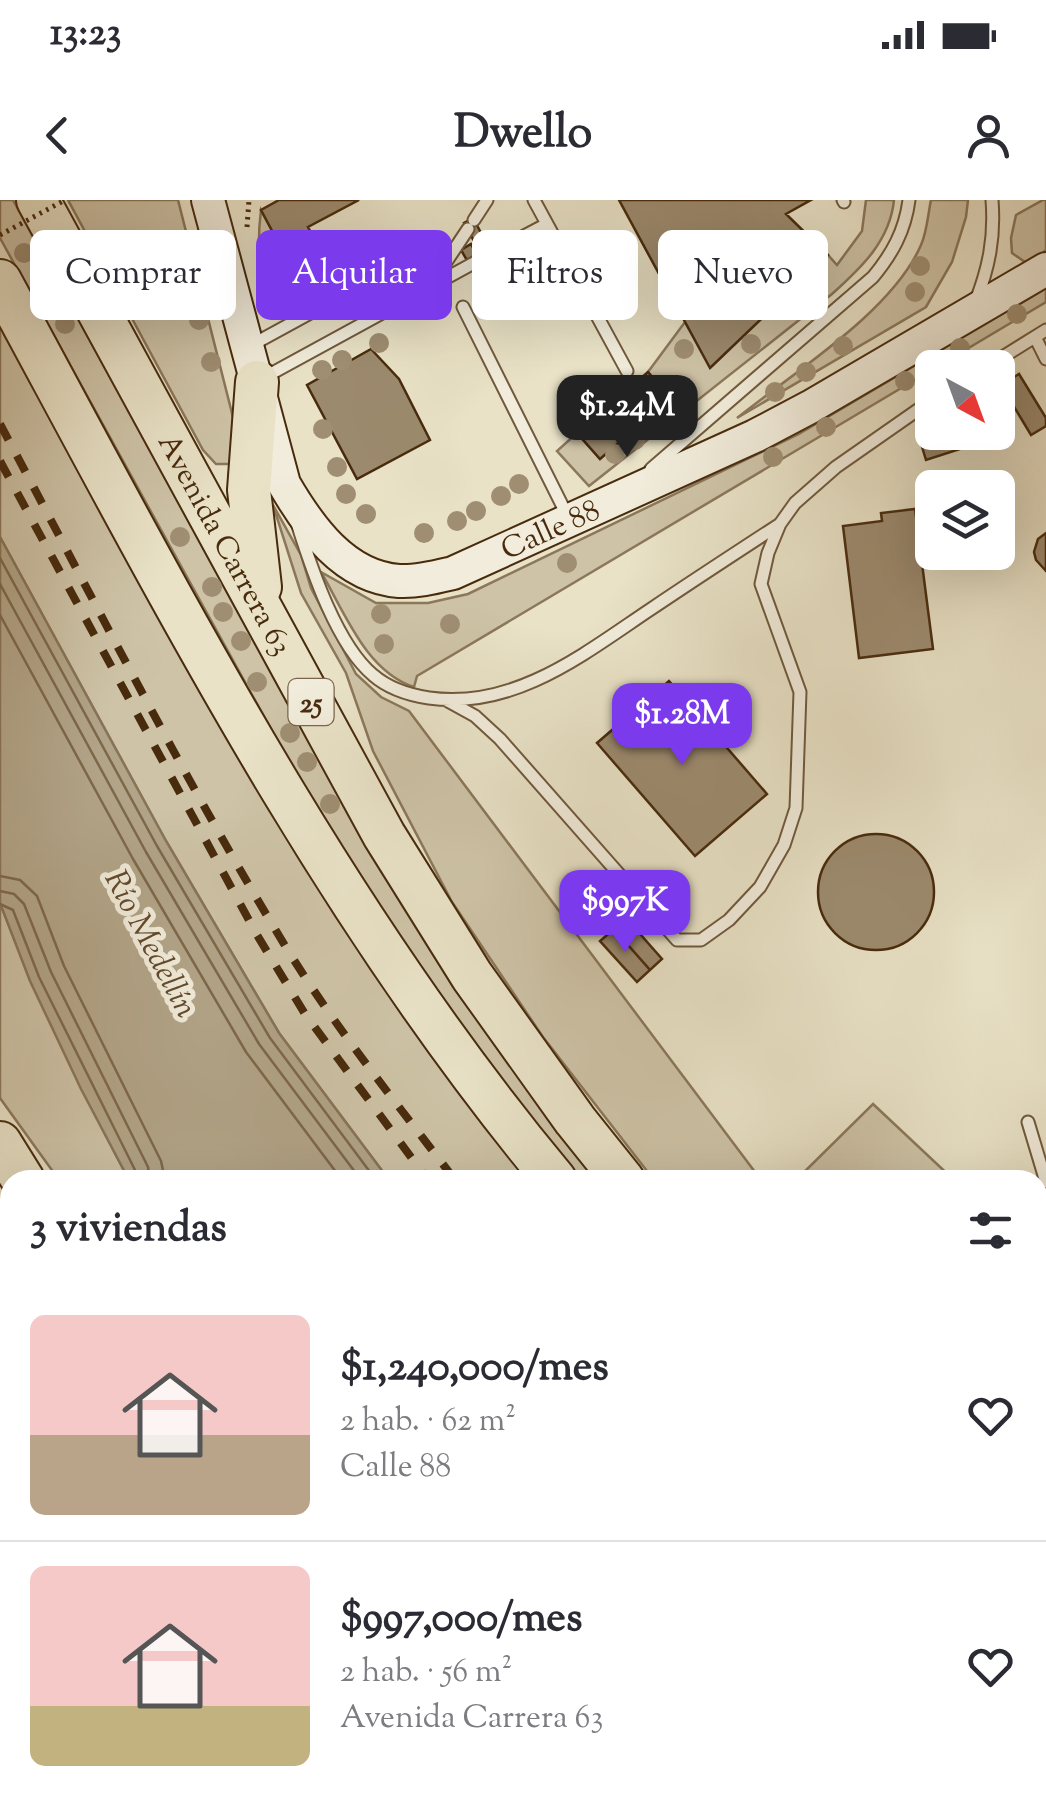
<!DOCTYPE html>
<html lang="es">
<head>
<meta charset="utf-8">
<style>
  :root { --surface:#fff; --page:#f2f2f3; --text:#2b2b33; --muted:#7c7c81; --line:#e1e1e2; --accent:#7c3aed }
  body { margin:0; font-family:"Sorts Mill Goudy",serif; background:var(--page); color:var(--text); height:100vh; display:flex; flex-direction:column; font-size:38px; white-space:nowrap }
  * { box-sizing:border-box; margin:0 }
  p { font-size:32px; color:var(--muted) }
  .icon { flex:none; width:55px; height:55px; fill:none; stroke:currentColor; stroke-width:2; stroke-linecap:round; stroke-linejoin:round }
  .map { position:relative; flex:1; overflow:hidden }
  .sheet { position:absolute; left:0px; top:970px; width:1048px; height:640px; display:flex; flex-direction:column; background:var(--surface); border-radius:30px 30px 0 0; box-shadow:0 10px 40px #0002 }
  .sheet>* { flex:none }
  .banner { position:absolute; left:30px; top:30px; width:988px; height:90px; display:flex; gap:20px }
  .needle { width:65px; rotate:139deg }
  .fabs { position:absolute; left:915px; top:150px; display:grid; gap:20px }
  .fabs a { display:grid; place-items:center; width:100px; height:100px; border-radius:15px; background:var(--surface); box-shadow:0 10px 40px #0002; font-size:50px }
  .price { position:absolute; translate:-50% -85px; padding:0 22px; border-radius:20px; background:var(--accent); color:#fff; font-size:32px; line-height:65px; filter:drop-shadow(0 2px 5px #0008) }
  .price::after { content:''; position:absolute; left:50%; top:60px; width:30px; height:22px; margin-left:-15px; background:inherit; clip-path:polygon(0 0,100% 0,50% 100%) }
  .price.selected { background:#222; color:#fff }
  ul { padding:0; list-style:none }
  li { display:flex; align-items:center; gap:30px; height:250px; padding:0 30px }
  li+li { border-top:2px solid var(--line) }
  li span { display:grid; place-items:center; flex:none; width:280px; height:200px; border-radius:15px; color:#555 }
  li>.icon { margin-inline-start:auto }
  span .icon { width:120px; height:120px; fill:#fffc; stroke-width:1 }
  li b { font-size:42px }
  h2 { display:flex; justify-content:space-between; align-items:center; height:120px; padding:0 30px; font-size:42px }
  .tag { padding:0 35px; border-radius:15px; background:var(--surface); box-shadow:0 10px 40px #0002; font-size:35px; line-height:90px }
  .tag.selected { background:var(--accent); color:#fff }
  .status { display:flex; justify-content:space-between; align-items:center; height:70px; padding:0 50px; background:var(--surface); direction:ltr }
  .status svg { height:28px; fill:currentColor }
  header { display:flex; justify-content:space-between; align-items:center; height:130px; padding:0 30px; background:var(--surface); font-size:45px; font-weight:800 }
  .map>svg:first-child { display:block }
  .green { fill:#cec3a7; stroke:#8b775a; stroke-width:2.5 }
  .water { fill:#b2a488; stroke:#887457; stroke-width:2.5 }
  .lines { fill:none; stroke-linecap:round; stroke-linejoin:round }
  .shore { stroke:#7d684a; stroke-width:2.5 }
  .building { fill:#9c8a6e; stroke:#482b0d; stroke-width:2.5 }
  .lane-casing { stroke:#70593c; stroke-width:15 }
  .street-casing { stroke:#70593c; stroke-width:26 }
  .secondary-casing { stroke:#482b0d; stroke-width:36 }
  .highway-casing { stroke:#482b0d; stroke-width:46 }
  .path { stroke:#482b0d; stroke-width:5; stroke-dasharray:2.5 5; stroke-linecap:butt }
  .lane { stroke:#f1ecdb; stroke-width:11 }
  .street { stroke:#f1ecdb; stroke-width:22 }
  .secondary { stroke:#f1ecdb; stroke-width:32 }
  .highway { stroke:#e9e2c7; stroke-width:42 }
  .rail { stroke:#482b0d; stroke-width:8; stroke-dasharray:18 18; stroke-linecap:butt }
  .path-bridge { stroke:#482b0d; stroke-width:5; stroke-dasharray:2.5 5; stroke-linecap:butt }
  .tree { fill:#9f8e72 }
  .labels { text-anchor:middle; stroke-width:10; stroke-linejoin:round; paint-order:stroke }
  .shield { fill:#f1ecdb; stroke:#7b654b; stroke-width:2.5 }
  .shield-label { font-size:28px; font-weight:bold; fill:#482b0d }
  .street-label { font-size:30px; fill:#482b0d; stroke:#f1ecdb }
  .water-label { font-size:32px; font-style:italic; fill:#62492c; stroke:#f1ecdb }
</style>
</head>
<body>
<div class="status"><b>13:23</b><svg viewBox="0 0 49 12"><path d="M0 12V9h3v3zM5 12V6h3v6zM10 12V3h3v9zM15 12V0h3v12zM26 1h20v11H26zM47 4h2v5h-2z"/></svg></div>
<header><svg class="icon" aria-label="back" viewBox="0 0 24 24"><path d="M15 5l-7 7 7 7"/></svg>Dwello<svg class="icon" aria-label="person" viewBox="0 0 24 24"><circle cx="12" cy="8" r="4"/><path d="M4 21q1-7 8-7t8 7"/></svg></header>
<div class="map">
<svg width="1046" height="1610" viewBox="0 0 1046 1610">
  <rect width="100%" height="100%" fill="#e9e2c7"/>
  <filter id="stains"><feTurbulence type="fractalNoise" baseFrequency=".002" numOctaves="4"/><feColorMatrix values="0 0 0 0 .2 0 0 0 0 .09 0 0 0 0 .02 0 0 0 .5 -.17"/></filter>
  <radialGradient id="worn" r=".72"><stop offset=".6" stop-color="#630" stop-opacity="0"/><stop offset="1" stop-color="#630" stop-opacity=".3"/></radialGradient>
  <path class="green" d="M0,0h13l120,218 475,762h-35l-67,-80 -186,-282 -320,-580z
    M68,0h110l59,233 2,21 -9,10h-14l-13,-14z
    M866,0h28c-4,41 -33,68 -62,94l-243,192 -32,-35 20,-18 23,26 70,-61 -22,-26 37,-50 26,45 117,-112 9,10 25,-34z
    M931,0h37l-2,17 -14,45 -26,45 -189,111c57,-46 155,-106 184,-173 6,-13 7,-31 10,-45z
    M1043,0h3v50l-9,8 -12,4 -13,-9 -1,-15 5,-23z
    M261,10l40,75 -32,18c-11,-32 -12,-60 -8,-93z
    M1046,88v14l-629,374 -3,11c-48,-16 -69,-74 -93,-115l55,31h52l40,-9 331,-160z
    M0,113l539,867h-150l-110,-147 -113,-192 -166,-304z
    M273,305l28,50 10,33 45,86 25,23 28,14 352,469h-107l-111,-143 -91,-135 -79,-151 -27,-78 -45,-80z
    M0,703c37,96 81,186 129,277h-70l-59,-82z
    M873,904l81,76h-158z
    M1038,1113l8,7v299l-8,-10z
    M1038,1576l8,17v17h-196l-5,-10h193z"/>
  <path class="water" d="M0,337l166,304 113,192 110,147h-260l-48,-91 -51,-108 -30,-78z
    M607,1600h238l5,10h-235z"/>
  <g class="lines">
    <path class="shore" d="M0,358l157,288 113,192 106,142
      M0,384l146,268 113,192 102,136
      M0,415l133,244 113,193 96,128
      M0,676l20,4 17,16 27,70 97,195 4,19
      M0,691l14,3 10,10 27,68 97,195 2,13
      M0,704l13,6 26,67 97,195 1,8"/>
  </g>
  <path class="building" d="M279,0h80l-51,27 23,42 -30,16 -40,-75z
    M619,0h192l-25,14 42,41 -118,113z
    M473,18l21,39 -8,6 -22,-40z
    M471,44l7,12 -10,6 -7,-12z
    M371,149l28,30 31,61 -73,39 -50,-94z
    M648,172l22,26 -70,61 -23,-26z
    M1019,174l27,44v8l-15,9 -30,-50z
    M932,225v7h53l3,8 -62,20 -9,-30z
    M915,309l18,140 -74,9 -16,-132 39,-5 -1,-8z
    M1046,333v38l-10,-11 -2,-8 4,-13z
    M669,481l98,113 -72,62 -98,-113z
    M818 692a58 58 0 1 1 116 0a58 58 0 1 1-116 0Z
    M626,718l36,41 -12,11 -36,-41z
    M614,729l36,41 -13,12 -37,-41z
    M10,1169v25l-8,-3z
    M0,1203l10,4v48l-10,-4z"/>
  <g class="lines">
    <defs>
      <path id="lane" d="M534,0l93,171
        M843,0l1,2
        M474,20l13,-20
        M492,53l55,-29
        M432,83l36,-54
        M975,103c14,-35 20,-66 17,-103
        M463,107l105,210
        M1035,137l11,22
        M250,146l163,-89
        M985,168l61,-38
        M265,177l218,-119
        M651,269l222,-192c19,-23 32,-46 36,-77
        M298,326c14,44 39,119 75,149 16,14 36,20 56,23 86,12 156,-45 222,-89 43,-29 86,-57 129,-85
        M446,500l29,16 25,23 177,201h24l28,-20 31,-33 24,-42 12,-37 4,-116 -39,-108 7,-31 12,-29 15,-21 41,-36 96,-67
        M1028,922l18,60"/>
      <path id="street" d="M0,1144l10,-31
        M0,1260l10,4
        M0,1429l10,2"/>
      <g id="secondary">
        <path id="s1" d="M208,0l76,284c25,43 60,93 115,97 18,1 37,-4 54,-8l302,-137 55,-29 236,-138"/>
        <path d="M481,1600l8,10"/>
      </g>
      <g id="highway">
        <path id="s2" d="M38,0l346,635 88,141 103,144 48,60"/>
        <path d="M0,81c168,310 328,627 555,899"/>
        <path d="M257,182l-8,108 11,97"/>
        <path d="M0,943l23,37"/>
        <path d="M1038,1451l8,11"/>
        <path d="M1038,1534l8,17"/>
        <path d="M548,1600l9,10"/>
      </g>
    </defs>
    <use href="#lane" class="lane-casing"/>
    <use href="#street" class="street-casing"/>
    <use href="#secondary" class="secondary-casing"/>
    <use href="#highway" class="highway-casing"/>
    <path class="path" d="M247,27l2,-27
      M0,1533h10
      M227,1600l23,10
      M254,1610l5,-10"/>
    <use href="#lane" class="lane"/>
    <use href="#street" class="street"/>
    <use href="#secondary" class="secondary"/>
    <use href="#highway" class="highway"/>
    <path class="rail" d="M0,224c92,172 180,348 281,515 51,85 114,162 174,241
      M0,261l257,474 48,79 123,166
      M870,1600l5,10
      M894,1600l5,10"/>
    <path class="path-bridge" d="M0,35l65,-35"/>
  </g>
  <g class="tree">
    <circle cx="24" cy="53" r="10"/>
    <circle cx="272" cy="62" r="10"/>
    <circle cx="920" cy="66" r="10"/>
    <circle cx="40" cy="77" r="10"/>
    <circle cx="189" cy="77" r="10"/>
    <circle cx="319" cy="88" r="10"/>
    <circle cx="915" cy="92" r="10"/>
    <circle cx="1017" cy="114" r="10"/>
    <circle cx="199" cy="120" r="10"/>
    <circle cx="65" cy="124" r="10"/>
    <circle cx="379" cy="143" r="10"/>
    <circle cx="751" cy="144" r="10"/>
    <circle cx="843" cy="146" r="10"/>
    <circle cx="960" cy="148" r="10"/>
    <circle cx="684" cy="149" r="10"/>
    <circle cx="342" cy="160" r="10"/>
    <circle cx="211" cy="162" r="10"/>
    <circle cx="322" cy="170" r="10"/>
    <circle cx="806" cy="172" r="10"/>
    <circle cx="905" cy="181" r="10"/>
    <circle cx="775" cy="192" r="10"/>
    <circle cx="826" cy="227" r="10"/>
    <circle cx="323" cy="229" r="10"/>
    <circle cx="635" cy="240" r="10"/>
    <circle cx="615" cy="254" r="10"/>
    <circle cx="773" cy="257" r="10"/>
    <circle cx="337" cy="267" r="10"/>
    <circle cx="519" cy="284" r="10"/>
    <circle cx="346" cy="294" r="10"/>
    <circle cx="501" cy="296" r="10"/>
    <circle cx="476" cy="311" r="10"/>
    <circle cx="366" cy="314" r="10"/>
    <circle cx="457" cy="321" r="10"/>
    <circle cx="424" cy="333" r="10"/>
    <circle cx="180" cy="337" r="10"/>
    <circle cx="567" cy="363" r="10"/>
    <circle cx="212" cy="387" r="10"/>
    <circle cx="223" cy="412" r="10"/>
    <circle cx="381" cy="414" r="10"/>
    <circle cx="450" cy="424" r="10"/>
    <circle cx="241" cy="441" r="10"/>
    <circle cx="384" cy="444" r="10"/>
    <circle cx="257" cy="482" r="10"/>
    <circle cx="290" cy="533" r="10"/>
    <circle cx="307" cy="562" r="10"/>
    <circle cx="330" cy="604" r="10"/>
  </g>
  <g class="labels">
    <rect class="shield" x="288.5" y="479" width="45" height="46" rx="8"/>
    <g class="shield-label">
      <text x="311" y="512">25</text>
    </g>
    <g class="street-label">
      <text dy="10" stroke="none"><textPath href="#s1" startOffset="612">Calle 88</textPath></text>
      <text dy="10" stroke="none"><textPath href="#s2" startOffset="392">Avenida Carrera 63</textPath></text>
    </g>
    <g class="water-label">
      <text transform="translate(152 743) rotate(62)" y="11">Río Medellín</text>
    </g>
  </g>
  <rect width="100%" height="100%" filter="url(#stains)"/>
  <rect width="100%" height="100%" fill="url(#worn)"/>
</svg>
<div class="fabs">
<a><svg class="needle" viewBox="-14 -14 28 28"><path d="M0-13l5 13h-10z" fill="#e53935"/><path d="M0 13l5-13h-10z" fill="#7c7c81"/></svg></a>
<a><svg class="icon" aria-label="layers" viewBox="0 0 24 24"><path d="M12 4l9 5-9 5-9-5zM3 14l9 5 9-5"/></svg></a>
</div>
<b class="price selected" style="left:627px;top:260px">$1.24M</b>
<b class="price" style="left:682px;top:568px">$1.28M</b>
<b class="price" style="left:625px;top:755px">$997K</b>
<div class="banner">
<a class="tag">Comprar</a>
<a class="tag selected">Alquilar</a>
<a class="tag">Filtros</a>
<a class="tag">Nuevo</a>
</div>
<section class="sheet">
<h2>3 viviendas<svg class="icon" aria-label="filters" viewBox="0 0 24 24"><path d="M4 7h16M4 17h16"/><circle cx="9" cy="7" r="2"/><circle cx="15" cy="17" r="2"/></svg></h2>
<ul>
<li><span style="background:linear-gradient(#f6c9c9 60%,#b9a48a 0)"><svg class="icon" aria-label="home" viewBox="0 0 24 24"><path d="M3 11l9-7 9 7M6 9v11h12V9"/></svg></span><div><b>$1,240,000/mes</b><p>2 hab. · 62 m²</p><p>Calle 88</p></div><svg class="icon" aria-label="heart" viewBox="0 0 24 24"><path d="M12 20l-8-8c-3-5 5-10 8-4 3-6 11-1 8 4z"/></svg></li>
<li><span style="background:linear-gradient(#f6c9c9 70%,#c2b280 0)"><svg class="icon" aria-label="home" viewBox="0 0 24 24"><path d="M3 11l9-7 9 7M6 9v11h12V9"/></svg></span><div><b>$997,000/mes</b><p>2 hab. · 56 m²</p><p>Avenida Carrera 63</p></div><svg class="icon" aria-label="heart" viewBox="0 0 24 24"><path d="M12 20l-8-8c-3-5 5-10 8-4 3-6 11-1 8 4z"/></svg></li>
</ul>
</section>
</div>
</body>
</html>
